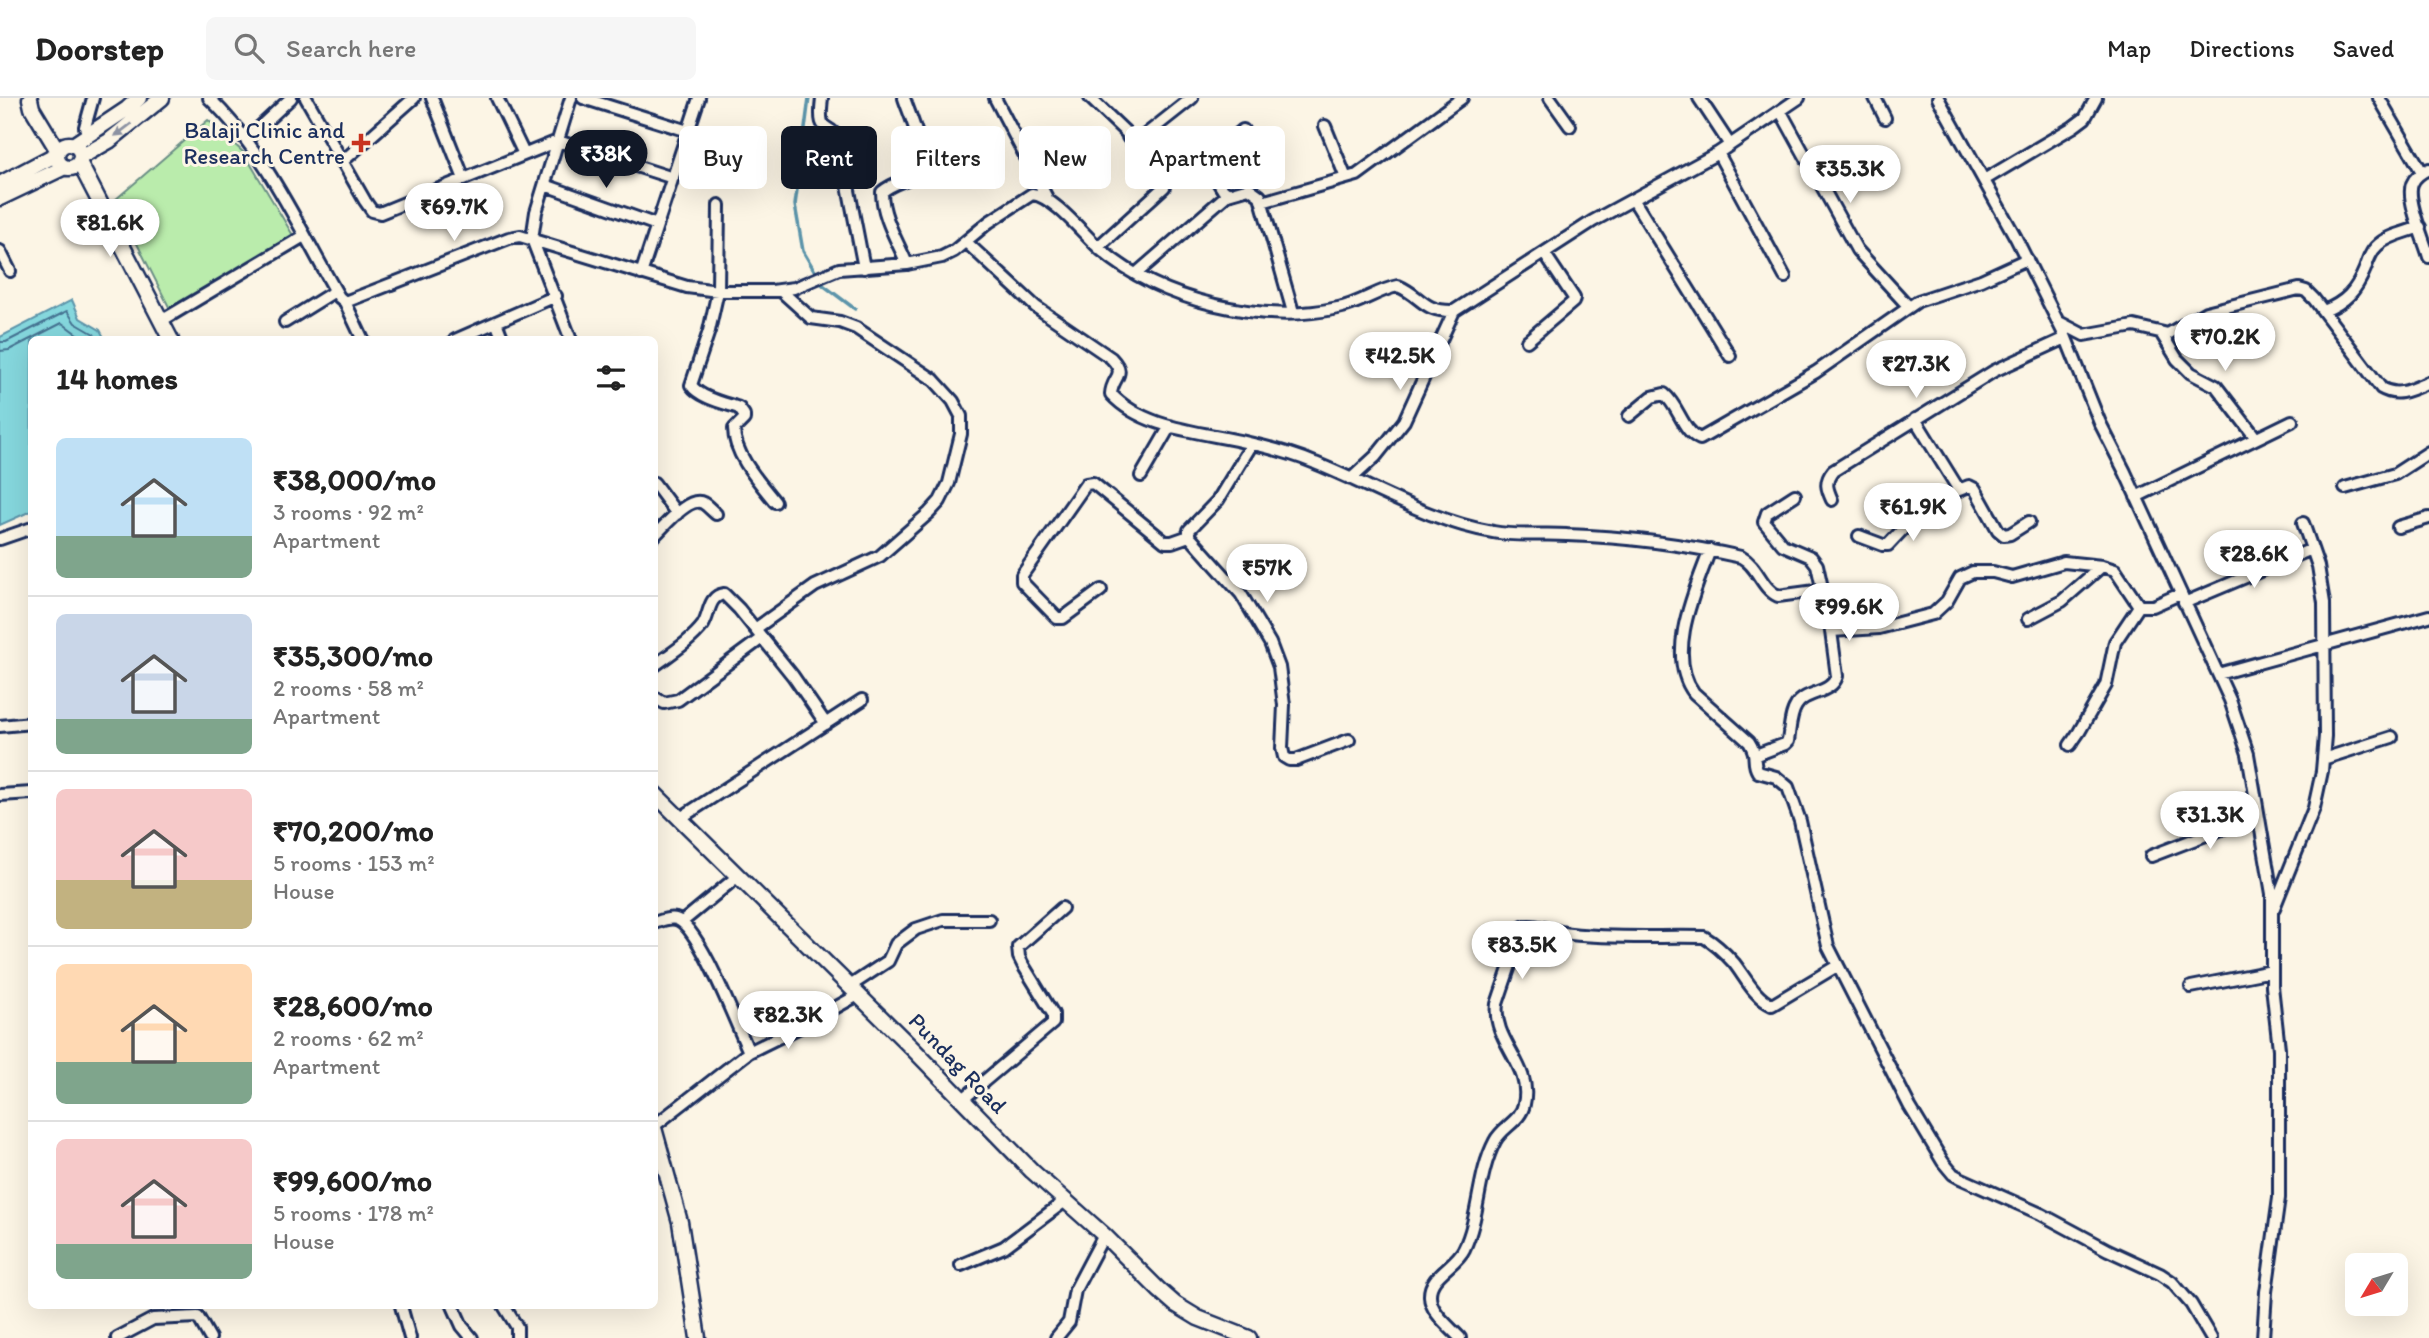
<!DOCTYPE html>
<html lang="en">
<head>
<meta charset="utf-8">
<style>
  :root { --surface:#fff; --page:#f6f6f6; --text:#222; --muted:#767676; --line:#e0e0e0; --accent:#111827 }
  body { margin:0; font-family:Itim,sans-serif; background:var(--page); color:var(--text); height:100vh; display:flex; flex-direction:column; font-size:26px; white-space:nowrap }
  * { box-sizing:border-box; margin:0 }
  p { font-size:23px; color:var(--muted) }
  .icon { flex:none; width:38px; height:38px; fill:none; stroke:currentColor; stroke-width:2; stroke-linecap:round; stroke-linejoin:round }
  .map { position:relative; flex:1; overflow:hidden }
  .drawer { position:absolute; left:28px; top:238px; width:630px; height:973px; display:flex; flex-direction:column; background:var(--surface); border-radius:10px; box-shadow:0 7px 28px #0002 }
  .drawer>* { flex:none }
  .banner { position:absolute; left:679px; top:28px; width:665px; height:63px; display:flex; gap:14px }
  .needle { width:46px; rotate:232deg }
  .tools { position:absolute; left:2345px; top:1155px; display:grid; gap:14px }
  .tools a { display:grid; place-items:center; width:63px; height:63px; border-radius:10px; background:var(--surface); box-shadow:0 7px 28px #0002; font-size:35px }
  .price { position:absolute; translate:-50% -60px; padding:0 16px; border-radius:24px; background:#fff; color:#222; font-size:23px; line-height:46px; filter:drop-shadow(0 2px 4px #0008) }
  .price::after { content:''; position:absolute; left:50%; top:42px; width:21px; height:16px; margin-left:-10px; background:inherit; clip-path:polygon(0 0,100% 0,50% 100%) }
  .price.current { background:var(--accent); color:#fff }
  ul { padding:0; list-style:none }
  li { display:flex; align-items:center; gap:21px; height:175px; padding:0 28px }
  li+li { border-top:2px solid var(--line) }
  li span { display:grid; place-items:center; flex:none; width:196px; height:140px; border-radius:10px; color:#555 }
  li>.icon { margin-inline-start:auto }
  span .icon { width:84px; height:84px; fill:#fffc; stroke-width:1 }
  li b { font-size:30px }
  h2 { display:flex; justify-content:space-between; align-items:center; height:84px; padding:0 28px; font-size:30px }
  .tag { padding:0 24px; border-radius:10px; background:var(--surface); box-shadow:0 7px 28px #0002; font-size:24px; line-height:63px }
  .tag.current { background:var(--accent); color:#fff }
  header { display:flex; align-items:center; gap:42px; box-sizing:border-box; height:98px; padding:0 35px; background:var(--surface); border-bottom:2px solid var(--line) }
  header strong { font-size:33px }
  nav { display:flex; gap:38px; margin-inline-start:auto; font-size:24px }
  .search { width:490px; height:63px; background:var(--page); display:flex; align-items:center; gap:18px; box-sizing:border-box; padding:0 24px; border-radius:10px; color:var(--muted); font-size:26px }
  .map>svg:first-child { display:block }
  .green { fill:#baecac; stroke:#6a8e85; stroke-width:2 }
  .water { fill:#85d7dd; stroke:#5b94aa; stroke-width:2 }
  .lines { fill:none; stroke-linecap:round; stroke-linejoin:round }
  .shore { stroke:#457291; stroke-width:2 }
  .stream { stroke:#5b94aa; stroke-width:3.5 }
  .street-casing { stroke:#1b2f5e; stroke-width:16 }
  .secondary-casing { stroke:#1b2f5e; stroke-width:19 }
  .street { stroke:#fcf5e5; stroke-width:10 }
  .secondary { stroke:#fcf5e5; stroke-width:14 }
  .oneway { fill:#8c92a2 }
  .poi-dot { fill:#c8321e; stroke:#fcf5e5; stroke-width:2.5 }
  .labels { text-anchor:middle; stroke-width:6; stroke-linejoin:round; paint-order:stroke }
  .poi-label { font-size:23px; fill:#1b2f5e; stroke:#fcf5e5; text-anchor:end }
  .street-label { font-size:23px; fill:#1b2f5e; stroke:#fcf5e5 }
</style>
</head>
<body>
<header>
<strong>Doorstep</strong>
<div class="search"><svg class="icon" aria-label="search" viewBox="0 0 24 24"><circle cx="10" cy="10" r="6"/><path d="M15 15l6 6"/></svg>Search here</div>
<nav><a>Map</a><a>Directions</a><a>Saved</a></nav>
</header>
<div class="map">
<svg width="2429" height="1240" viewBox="0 0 2429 1240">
  <rect width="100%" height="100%" fill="#fcf5e5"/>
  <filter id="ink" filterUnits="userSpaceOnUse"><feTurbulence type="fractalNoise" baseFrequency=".0143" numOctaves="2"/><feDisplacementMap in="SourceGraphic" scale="14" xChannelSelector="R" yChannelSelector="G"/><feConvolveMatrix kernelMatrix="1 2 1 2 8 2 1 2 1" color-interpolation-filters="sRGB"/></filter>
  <g filter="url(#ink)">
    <path class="green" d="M208,22l36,33 53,89 -126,69 -56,-111z"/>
    <path class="water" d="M72,202l8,18 20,12 5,9 -73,1 -1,171 -31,14v-188z"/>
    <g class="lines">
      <path class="shore" d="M0,244h6l61,-31 8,12 19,11 3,6
        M0,253l9,-1 53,-27 23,17"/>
      <path class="stream" d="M809,0l-14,107 8,46 20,34 32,24"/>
      <defs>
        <path id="street" d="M209,0c57,54 91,132 130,199l6,5 164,-64 11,-2 167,51 31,4h54l22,-3 45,-19 68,-5 35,-7 12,-6 35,-29 43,-28c22,2 52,41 69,56 60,51 161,75 237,58 22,-4 39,-18 60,-22 24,10 24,26 56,25l139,-90 125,-68 81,-55
          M306,0l59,103 7,10 8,2 178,-72 115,37
          M432,0l32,81
          M497,0l27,56
          M571,0l-35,114 -4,27 39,101
          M583,0l105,33
          M822,0c-5,43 8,19 18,46l24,124
          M904,0c5,16 29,67 12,77 -11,6 -24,8 -34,17 0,25 16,50 25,72
          M995,0l52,100
          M1090,0l44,42 10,-4 48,-38
          M1550,0l20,28
          M1699,0l31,47
          M1875,0l10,20
          M1938,0l78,140 50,100 34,85 25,49 105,228 18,54 24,140v92l7,63v149l-13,94 -3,46
          M2379,0l43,74
          M1781,14l76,138 52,57
          M1325,28l21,52
          M1243,32l-31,26 -3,11 14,23 5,4 21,-6 11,8 33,116
          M88,37l-3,-8 8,-29
          M247,41l44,-41
          M1718,55l67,124
          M342,64l72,-64
          M2429,71c-7,3 -14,7 -17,15 -6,15 12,56 17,73
          M1984,82l89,-53 12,-9 11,-20
          M545,87l112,40
          M1633,101l97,157
          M1262,104l95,-27 105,-77
          M719,107l-1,86 -9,40 -18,54c9,13 33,18 48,23l5,7v4l-10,10c0,26 26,54 41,73
          M966,144l70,65 75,51c17,18 1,18 0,36 33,36 94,38 138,49 22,5 45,11 66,20 60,24 114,58 178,69 24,5 49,1 74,3 59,2 116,9 174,22 17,9 20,31 37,39l45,-6
          M1098,149l66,-60 -25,-38 -11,-12
          M0,153l10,20
          M1137,175l91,-79
          M641,176l58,-176
          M345,204l18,38
          M2324,213c22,-9 32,-20 41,-42 3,-9 6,-18 13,-24 11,-10 29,-13 42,-18
          M161,223l143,-85
          M2057,223l27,14 50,-9 34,8 38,-22 93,-23 7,2 8,8 67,89c17,10 31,1 48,-6
          M285,224l50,-31
          M496,224l7,18
          M2161,235l16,26 14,14 25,13 40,52
          M455,242l101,-44
          M1527,243l46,-39 1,-4 -30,-45
          M1629,318l23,-19 12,-3c15,12 18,37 36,45l116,-67 102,-71 63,-21 46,-21
          M1915,321l44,71 10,-4 6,3 23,41 6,5 6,-1 19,-12
          M1252,346l-34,56 -29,30v6l52,58 29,49 9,24 5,38 -2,43 2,9 5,3h7l53,-20
          M1141,378l29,-50
          M1351,381l25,-23 28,-35 50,-110
          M654,385l23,31
          M2345,390l50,-14 34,-22
          M2136,399l156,-76
          M1832,402c-5,-11 -8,-18 1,-29l161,-100 72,-33
          M2398,429l31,-9
          M654,438c10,-9 35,-41 49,-33 4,2 9,8 13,11
          M1859,438l24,9h5l30,-32 41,-23
          M0,441l32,-11
          M1710,452c-15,40 -45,105 -16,143l55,49c10,15 2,19 9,30l18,5 12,10 12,34 28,125 82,161 33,55 10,12 7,4 81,36 67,36 52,24 12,8 19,22 20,34
          M1101,492l-38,28h-6l-35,-36v-7l64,-91 7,-1 72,59h7l17,-6
          M2184,505l128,-54
          M2028,521l34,-18 40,-35 13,4 24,36h14l27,-12
          M755,531l60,-43 65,-30 49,-43 11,-12 9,-18 12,-49v-18l-8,-15 -19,-21 -78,-52 -16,-6 -29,-4 -31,-28
          M1831,533l48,-3 54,-14 14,-13 13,-23 13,-6h20l19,5 52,-15 38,4
          M654,568c16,-12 37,-25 49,-41 7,-11 5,-29 21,-31l15,15 54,67 33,48
          M2218,576l211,-58
          M654,599l10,6 14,-3 84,-62
          M0,628l32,-3
          M2070,647l9,-13 27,-47 9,-43 24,-36
          M1756,657l29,-11 3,-3c2,-11 2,-26 8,-35 9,-16 35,-11 41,-30l-7,-52 -13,-59 -6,-8 -28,-12 -19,-23 3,-9 28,-18
          M2323,661l69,-22
          M0,697l32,-2
          M679,721l183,-119
          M2151,758l107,-41
          M2274,810l40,-100 8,-37 3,-35 -1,-133 -6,-37 -15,-43
          M682,824l56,-46
          M654,825c6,-2 15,-6 22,-4 23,6 62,110 73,133
          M850,888l38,-25 8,-17 20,-15 27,-9h46
          M2191,889l81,-16
          M962,1002l91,-77v-9l-30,-49 -4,-8 -1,-10 44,-39
          M654,1028l95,-74 59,-29 50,-28
          M961,1167l43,-18 61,-46
          M401,1208l9,32
          M453,1208l9,20 10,12
          M504,1208l13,21v11
          M117,1240l36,-19 45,-2 12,21
          M1056,1240l13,-16 6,-32 29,-55
          M1460,1240c-11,-12 -30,-26 -30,-42 -1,-21 26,-30 34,-47 16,-33 13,-74 31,-108 7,-14 26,-20 29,-37 9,-39 -32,-62 -27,-100l26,-77c10,-4 36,6 48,7 44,5 89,2 133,3 12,7 21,16 30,26 11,14 21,35 38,42l65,-39"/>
        <path id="secondary" d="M30,1l2,9 26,43
          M57 58a12 12 0 1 1 24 0a12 12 0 1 1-24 0Z
          M73,47l54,-36 12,-11
          M81,59l28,-16 53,-43
          M79,64l92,178
          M0,86l57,-30
          M0,100l65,-31
          M654,695l260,257 118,121 72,64 55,55 16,14 23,14 51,20
          M654,1030l26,94 18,116"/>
      </defs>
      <use href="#street" class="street-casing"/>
      <use href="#secondary" class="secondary-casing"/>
      <use href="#street" class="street"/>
      <use href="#secondary" class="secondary"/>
    </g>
    <defs><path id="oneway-solid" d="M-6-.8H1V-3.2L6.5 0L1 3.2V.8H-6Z" transform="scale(1.75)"/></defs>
    <use class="oneway" href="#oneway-solid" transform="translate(123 32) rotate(143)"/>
  </g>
  <path class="poi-dot" d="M357.5 34.5h7v7h7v7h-7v7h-7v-7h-7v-7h7z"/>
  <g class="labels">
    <g class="poi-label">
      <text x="345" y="40">Balaji Clinic and<tspan x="345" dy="26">Research Centre</tspan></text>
    </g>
    <g class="street-label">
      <text transform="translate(958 965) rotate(46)" y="8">Pundag Road</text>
    </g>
  </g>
</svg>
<div class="tools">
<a><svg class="needle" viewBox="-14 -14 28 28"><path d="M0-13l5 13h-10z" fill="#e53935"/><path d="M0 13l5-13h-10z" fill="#767676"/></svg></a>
</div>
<b class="price current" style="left:606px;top:92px">₹38K</b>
<b class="price" style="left:1850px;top:107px">₹35.3K</b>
<b class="price" style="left:454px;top:145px">₹69.7K</b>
<b class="price" style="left:110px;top:161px">₹81.6K</b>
<b class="price" style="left:2225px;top:275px">₹70.2K</b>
<b class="price" style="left:1400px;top:294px">₹42.5K</b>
<b class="price" style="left:1916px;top:302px">₹27.3K</b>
<b class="price" style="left:1913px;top:445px">₹61.9K</b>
<b class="price" style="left:2254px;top:492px">₹28.6K</b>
<b class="price" style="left:1267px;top:506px">₹57K</b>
<b class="price" style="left:1849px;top:545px">₹99.6K</b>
<b class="price" style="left:2210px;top:753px">₹31.3K</b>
<b class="price" style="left:1522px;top:883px">₹83.5K</b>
<b class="price" style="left:788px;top:953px">₹82.3K</b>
<div class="banner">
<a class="tag">Buy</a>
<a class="tag current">Rent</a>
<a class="tag">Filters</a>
<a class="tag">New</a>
<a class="tag">Apartment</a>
</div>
<section class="drawer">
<h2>14 homes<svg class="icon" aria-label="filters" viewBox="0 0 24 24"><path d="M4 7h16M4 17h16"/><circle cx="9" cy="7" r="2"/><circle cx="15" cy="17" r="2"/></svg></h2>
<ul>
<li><span style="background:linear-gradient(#bfe0f5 70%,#7fa58c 0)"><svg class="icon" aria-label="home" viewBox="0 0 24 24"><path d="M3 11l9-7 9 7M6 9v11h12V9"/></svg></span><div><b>₹38,000/mo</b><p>3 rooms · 92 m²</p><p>Apartment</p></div></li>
<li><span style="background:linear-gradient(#c9d6e8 75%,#7fa58c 0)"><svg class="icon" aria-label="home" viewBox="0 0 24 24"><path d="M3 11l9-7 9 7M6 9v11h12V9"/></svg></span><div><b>₹35,300/mo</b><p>2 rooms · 58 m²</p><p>Apartment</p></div></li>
<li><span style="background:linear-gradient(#f6c9c9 65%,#c2b280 0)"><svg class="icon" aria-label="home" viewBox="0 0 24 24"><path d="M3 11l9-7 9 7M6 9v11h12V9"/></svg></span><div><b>₹70,200/mo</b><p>5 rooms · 153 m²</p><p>House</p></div></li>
<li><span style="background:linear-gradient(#ffd9b3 70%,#7fa58c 0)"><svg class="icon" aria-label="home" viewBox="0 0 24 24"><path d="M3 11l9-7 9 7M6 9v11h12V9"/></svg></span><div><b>₹28,600/mo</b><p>2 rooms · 62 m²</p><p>Apartment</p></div></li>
<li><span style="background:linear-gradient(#f6c9c9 75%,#7fa58c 0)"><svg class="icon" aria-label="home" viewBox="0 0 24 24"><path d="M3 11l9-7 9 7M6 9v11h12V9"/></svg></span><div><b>₹99,600/mo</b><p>5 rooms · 178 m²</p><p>House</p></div></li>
</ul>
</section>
</div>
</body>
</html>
